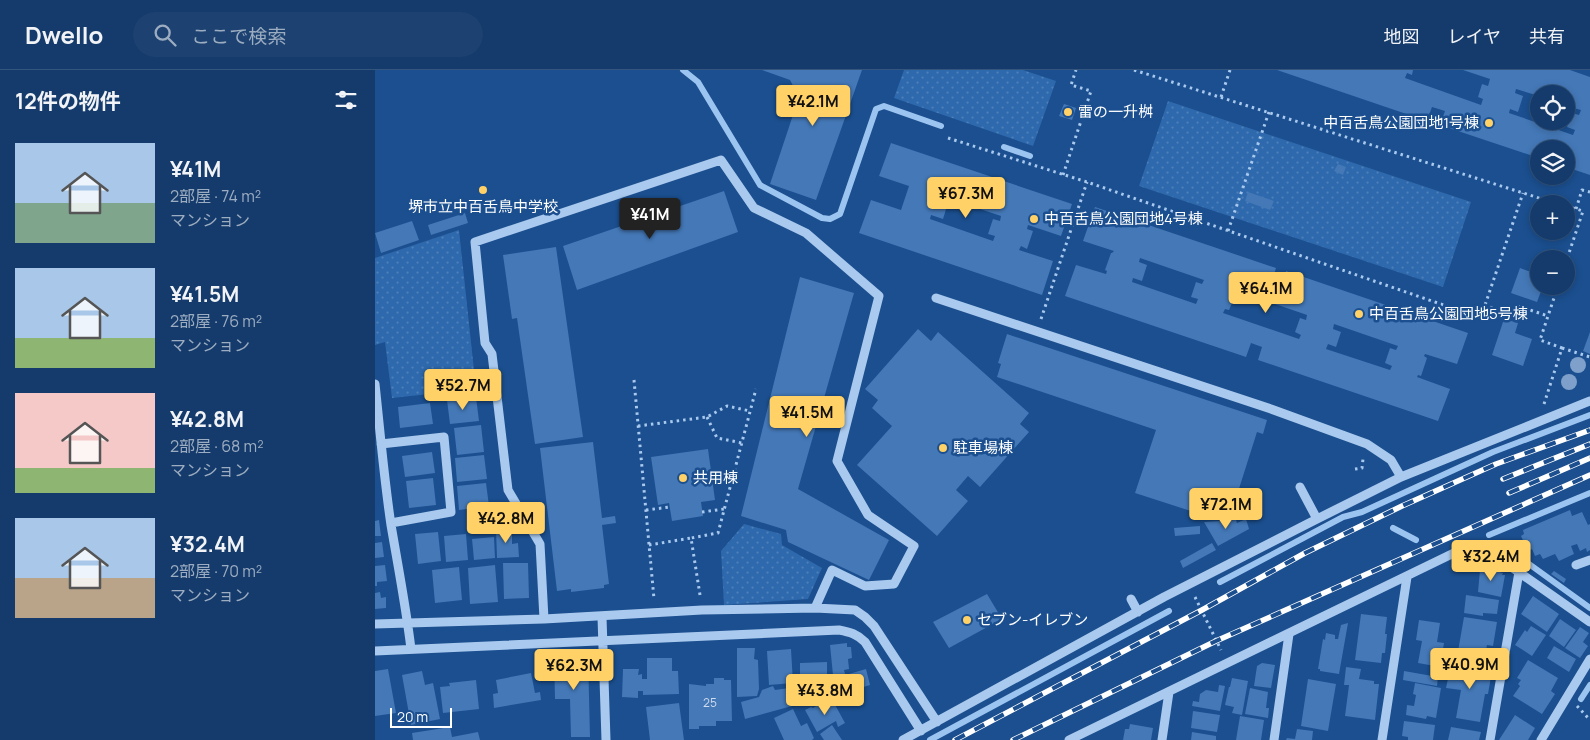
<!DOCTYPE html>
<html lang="ja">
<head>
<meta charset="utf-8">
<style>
  :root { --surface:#143b6b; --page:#1d4271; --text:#f1f3f6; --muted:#9dadc1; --line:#33557e; --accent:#ffd166 }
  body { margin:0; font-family:Manrope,"Noto Sans JP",sans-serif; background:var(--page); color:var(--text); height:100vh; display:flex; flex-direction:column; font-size:19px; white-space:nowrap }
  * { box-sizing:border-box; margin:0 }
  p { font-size:16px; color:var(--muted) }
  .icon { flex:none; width:28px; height:28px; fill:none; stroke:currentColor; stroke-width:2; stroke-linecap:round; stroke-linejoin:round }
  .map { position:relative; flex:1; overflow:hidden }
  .side { display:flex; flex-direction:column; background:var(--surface); width:375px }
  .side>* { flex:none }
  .buttons { position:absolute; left:1155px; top:15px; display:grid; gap:10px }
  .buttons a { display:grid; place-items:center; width:45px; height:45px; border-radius:50%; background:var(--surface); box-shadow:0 2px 8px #0003,0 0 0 1px var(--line); font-size:25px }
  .scale { position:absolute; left:15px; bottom:12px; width:62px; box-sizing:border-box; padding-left:5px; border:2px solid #fff; border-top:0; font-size:14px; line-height:18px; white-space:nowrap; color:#fff; -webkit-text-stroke:4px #1b4f8f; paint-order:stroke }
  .price { position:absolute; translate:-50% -42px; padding:0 11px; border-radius:5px; background:var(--accent); color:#111; font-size:16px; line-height:32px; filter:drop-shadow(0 1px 2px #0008) }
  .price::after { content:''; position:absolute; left:50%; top:30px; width:15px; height:11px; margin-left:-8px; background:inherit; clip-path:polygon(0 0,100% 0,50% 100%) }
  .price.active { background:#222; color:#fff }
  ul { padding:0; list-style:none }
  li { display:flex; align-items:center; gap:15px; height:125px; padding:0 15px }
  li span { display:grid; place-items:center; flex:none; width:140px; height:100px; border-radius:0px; color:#555 }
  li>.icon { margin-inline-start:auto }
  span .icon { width:60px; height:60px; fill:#fffc; stroke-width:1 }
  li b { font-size:21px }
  h2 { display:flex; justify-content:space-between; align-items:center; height:60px; padding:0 15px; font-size:21px }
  header { display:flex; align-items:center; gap:30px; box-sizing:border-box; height:70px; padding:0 25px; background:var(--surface); border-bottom:1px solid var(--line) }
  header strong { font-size:24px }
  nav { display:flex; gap:28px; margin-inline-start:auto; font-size:18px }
  .search { width:350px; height:45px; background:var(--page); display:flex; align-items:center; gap:12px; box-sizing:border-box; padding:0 18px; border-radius:28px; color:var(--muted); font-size:19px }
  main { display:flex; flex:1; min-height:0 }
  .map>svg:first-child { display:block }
  .park { fill:url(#park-dots) }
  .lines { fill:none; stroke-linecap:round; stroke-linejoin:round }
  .stream { stroke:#9cc4f0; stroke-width:6 }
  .building { fill:#4478b7; fill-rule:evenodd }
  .path { stroke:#a9c9ee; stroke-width:3; stroke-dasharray:2.5 4; stroke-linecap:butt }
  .minor { stroke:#a9c9ee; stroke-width:9 }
  .rail-casing { stroke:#fff; stroke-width:5.5 }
  .rail { stroke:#1b4f8f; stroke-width:4; stroke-dasharray:11; stroke-linecap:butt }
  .tree { fill:#7ea0ca }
  .poi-dot { fill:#ffd166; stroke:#1b4f8f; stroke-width:2 }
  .labels { text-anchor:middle; stroke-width:5; stroke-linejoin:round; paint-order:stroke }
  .number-label { font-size:12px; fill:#d0dded }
  .poi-label { font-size:15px; fill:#fff; stroke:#1b4f8f; text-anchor:start }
</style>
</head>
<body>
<header>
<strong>Dwello</strong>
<div class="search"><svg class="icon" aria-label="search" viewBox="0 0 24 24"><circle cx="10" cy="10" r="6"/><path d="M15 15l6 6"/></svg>ここで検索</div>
<nav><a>地図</a><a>レイヤ</a><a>共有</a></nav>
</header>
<main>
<section class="side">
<h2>12件の物件<svg class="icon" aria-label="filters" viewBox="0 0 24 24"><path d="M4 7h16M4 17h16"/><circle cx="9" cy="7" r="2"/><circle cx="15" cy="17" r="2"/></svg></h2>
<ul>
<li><span style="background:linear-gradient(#a9c7e8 60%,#7fa58c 0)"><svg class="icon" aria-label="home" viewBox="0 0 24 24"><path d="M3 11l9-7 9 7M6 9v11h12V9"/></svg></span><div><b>¥41M</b><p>2部屋 · 74 m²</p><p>マンション</p></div></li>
<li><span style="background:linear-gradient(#a9c7e8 70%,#8fb573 0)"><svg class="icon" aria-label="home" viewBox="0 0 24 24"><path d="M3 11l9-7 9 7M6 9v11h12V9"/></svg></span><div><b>¥41.5M</b><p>2部屋 · 76 m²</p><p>マンション</p></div></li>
<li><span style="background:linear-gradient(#f6c9c9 75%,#8fb573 0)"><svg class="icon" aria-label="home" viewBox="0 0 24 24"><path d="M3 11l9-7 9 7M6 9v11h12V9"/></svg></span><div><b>¥42.8M</b><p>2部屋 · 68 m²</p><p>マンション</p></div></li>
<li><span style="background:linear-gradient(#a9c7e8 60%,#b9a48a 0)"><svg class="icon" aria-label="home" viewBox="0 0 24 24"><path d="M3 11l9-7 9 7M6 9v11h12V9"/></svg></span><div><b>¥32.4M</b><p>2部屋 · 70 m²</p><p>マンション</p></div></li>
</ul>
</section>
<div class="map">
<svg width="1215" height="670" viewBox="0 0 1215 670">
  <defs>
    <pattern id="park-dots" width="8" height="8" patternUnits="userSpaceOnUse" patternTransform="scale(1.25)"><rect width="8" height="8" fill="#2e69ad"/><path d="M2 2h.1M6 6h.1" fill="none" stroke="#4d80b9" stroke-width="1.8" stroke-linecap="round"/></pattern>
  </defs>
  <rect width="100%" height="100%" fill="#1b4f8f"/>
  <path class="park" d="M529,0h119l33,11 -23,65 -139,-48z
    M793,31l303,101 -28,85 -304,-101z
    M84,160l17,159 -84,9 -7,-56 -10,3v-87z
    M369,454l37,10 1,11 40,23 -14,31 -84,6 -3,-54z"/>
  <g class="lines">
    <path class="stream" d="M308,0l15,12 62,103 62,33 8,1 10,-5 36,-105 8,-3 57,20
      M629,77l26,9
      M1018,458l23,12
      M1114,465l101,-42
      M1129,476l86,62
      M845,512l123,-65 19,-5 131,-60 97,-37
      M1206,629l9,-14
      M555,670l239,-129"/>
  </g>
  <path class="building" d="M387,0h100l-46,130 -46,-16 29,-87 -9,-17z
    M902,0h136l-1,5 -5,-2 -2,5 76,27 2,-6 -5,-2 4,-13 6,2 2,-7 -27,-9h107l20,7v98l-24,-8v-18h-27v9l-99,-33 5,-14 -13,-4 -5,14zM1141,19l23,7v-2h27v12l15,4 -2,5 -7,-2 -5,14 8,3 -2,5 -64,-22 1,-4 8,3 5,-16 -8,-3z
    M689,34l12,4 -4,12 -13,-4z
    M516,73l181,61 -11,32 -33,-11 -1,4 6,2 -6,18 -6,-3 -2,4 34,11 -11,34 -183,-62 12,-33 30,10 8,-24 -30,-10zM563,125l63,21 -1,5 -7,-2 -5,15 7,2 -2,5 -63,-22 1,-4 12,4 5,-16 -11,-4z
    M963,94l8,3 -3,8 -9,-4z
    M349,121l14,41 -161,58 -14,-44z
    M873,122l26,9 -4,9 -25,-9z
    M720,137l181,61 -4,13 10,3 4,-13 182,62 -11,31 -32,-10 -1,2 3,2 -6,18 -3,-1 -1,2 33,12 -12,32 -180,-61 4,-13 -11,-4 -5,14 -181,-61 11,-31 30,9 1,-3 -2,-1 6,-17h1l2,-2 -31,-10zM765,188l64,22 -2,4 -6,-2 -5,15 7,2 -2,5 -64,-22 1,-4 9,3 5,-16 -8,-3zM857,219l75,26 -1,5 -6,-2 -5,14 6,3 -2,4 -76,-26 2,-4 4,1 6,-14 -5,-2zM959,254l64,22 -2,4 -6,-2 -5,15 7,3 -2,4 -64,-21 2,-5 8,3 5,-15 -8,-3z
    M90,143l3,10 -37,12 -3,-10z
    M37,151l7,19 -38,13 -6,-20z
    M181,177l27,190 -48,7 -18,-126 -5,1 -9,-64z
    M1145,198l19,7v11h4l-6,16 -26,-9z
    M425,207l54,16 -56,196 91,51 -20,40 -81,-38 -2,-12 -45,-14z
    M1129,249l14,4 -3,10 17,6 -9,27 -31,-11z
    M543,259l13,12 7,-9 91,81 -9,11 9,8 -49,55 -12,-11 -12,14 12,11 -31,35 -80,-71 35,-39 -20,-18 6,-8 -13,-11z
    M1215,262v22l-7,-3z
    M632,264l260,86 -4,14 -6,-2 -20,63 -15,-6 -6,18 -12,-4 -4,11 -65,-21 21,-63 -159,-53 4,-13 -3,-1z
    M101,327l3,24 -29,3 -3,-24z
    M55,333l3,21 -33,4 -2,-21z
    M106,355l3,27 -27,3 -3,-27z
    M218,372l9,76 13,-2 1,7 -14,2 7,59 -5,1v3l-33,4v-3l-14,2 -17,-143z
    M333,379l7,51 -14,2 2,14 -31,5 -3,-18 -11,2 -7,-48z
    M57,382l3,21 -30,4 -3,-21z
    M109,385l3,24 -30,3 -2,-24z
    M58,408l3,27 -27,3 -3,-27z
    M111,413l3,23 -30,4 -2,-24z
    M1195,440l2,6 10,-4 6,13 2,-1v26l-3,2 -1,-4 -6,3 -3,-7 -6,2 3,8 -15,7 -4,-7 -12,5 -3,-5 -5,2 -3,-7 -4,2 -7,-15 3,-2 -1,-4z
    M871,449l3,10 -31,17 -14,-24 32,-2 1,3z
    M4,450l2,16h-6v-15z
    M825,456v8l-25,2 -1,-8z
    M137,458v16l6,-1 1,14 -22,1 -1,-29z
    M63,462l3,29 -23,3 -3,-30z
    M91,464l2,26 -22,2 -2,-26z
    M119,467l1,21 -21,2 -2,-21z
    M7,472l2,15 -9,1v-15z
    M837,473l4,7 -33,18 -3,-7z
    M128,493h25l1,35 -25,1z
    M10,495l2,16 -10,1v4h-2v-20z
    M120,495l3,37 -28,2 -2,-36z
    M1110,496l14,3v3l4,1 -1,2h3l-4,22 -23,-5 2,-22 4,1z
    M84,497l3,33 -27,3 -3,-33z
    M1179,501l12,8 -2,4 -13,-9z
    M5,522l1,6 5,-1v11l-11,1v-16z
    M612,524l15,25 -53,29 -16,-26z
    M1091,525l33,5 -2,14 -14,-1v3l-19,-3z
    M1158,526l26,18 -12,18 -26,-18z
    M986,544l26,3 -2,17h2l-2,19h-3l-1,10 -26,-3z
    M1089,547l33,5 -4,24 -6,-1 -3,16 -27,-4z
    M1185,549l16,11 -12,17 -15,-11z
    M1044,550l21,3 -3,19 7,1 -3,18 -5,-1 -1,6 -17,-3 4,-22 -6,-1z
    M973,553l-9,51 -19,-3v-2h-2l5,-30 2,1 1,-7 9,2v4h3l3,-14z
    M1156,556l15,9 -14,21 -17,-11 10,-15 2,2z
    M1205,557l9,6 -6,9 5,4 -8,12 -15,-10z
    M472,573v4h4l1,11 -4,1 1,10 -5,1 1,4 -12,1 -3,-30z
    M1179,576l22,13 -7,13 -22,-14z
    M362,578h18l-1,11 4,1 1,29 -2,7 -20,1z
    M416,579l2,34 -24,2 -2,-34z
    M213,586l2,81h-19l-1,-38h-15l-1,-42z
    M272,588h25v13h6l1,23 -36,1v-4h-5v7l-16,-1 1,-28h16l-1,6 4,-1v5h5z
    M1153,590l30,18 -7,13 4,3 -13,20 -29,-18 7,-10 -2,-2 3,-4 -4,-2z
    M452,592v32h-27v-31z
    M887,593l13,2 -4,23 -17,-2 3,-20z
    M1076,594l41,7 -4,23h-3l-5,28 -24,-4 5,-28 -15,-2z
    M971,597l15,2 -2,10 15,2v3h5l-4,36 -30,-4 4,-31h-5z
    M13,599l8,44 -21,3v-45z
    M491,599l4,16 -33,10 -5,-16z
    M47,601l3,14 8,-2 7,36 -29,6 -9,-50z
    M1029,601l34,6 -1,9 -34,-6z
    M156,603l4,20 5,-1 1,8 -47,8 -1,-14 5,-1 -2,-13z
    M339,608h10v2h7l1,41h-16v5h-17v3h-10v-45l17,2v-2h8z
    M857,608l16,3 -6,34 -10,-2 2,-6 -9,-2 4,-18h1z
    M933,609l28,5 -8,47 -27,-5z
    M101,610l3,29 -36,4 -3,-26 10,-1 -1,-3z
    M1040,613l26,5 -5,30 -9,-2 -1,3 -20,-4 1,-10 7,1 2,-11 -3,-1z
    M844,615l6,1 -5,25 -28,-5 1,-5 6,1 1,-8 6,-4 12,2z
    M398,616l2,4 14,-2 3,18 -47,13 -4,-17 18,-5 3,-7z
    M875,618l18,4 -2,16h3l-1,10 -23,-4z
    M458,631l12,22 -7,4 -2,-6 -19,11 -12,-22 6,-3 2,1 9,-5 2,3z
    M304,633l5,37h-34l-4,-33z
    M418,639l8,17 6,-3 7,15 -2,2h-28l-10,-22z
    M818,641l27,4 -3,17 -26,-4z
    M1140,645l20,13 -7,12h-29z
    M865,646l24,4 -3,20h-25z
    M1029,651l31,4 -2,15h-25v-3l-6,-1z
    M755,654l23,4 -2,12h-28l2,-11h4z
    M457,655l10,15h-18l-4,-6z
    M75,657l2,10 26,-5 2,8h-67l-1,-7z
    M1076,657l30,5 -2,8h-31z
    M922,659l16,2 -1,9h-26l1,-2 8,1z
    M817,662l24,4v4h-25z"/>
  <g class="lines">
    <path class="path" d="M759,0l424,134
      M846,27l9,-27
      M573,68l139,44 400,138
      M688,105l28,-84 -20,-6 5,-15
      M1191,136l17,5 -17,51
      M1201,139l6,-19 8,2
      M853,161l41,-119
      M1109,235l26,9 8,-8 30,10
      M1106,247l42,-124
      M666,249l46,-137
      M1187,278l28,9
      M259,310l20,219
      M1169,334l18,-56 -22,-8 18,-54
      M332,347l10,21 25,5
      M263,356l69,-9 20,-11 23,5
      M980,399l7,-1 1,-9
      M271,440l24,-3
      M327,442l22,-3
      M274,475l42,-7
      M325,525l-9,-57 27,-5 38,-144
      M820,527l26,53
      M1202,636l13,14"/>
    <path class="minor" d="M561,228l335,111 96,35 24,16 10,17
      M0,314c5,47 9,94 16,141 7,41 15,82 20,124
      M6,374l63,-7 7,75 -60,11
      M925,417l17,32
      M1201,495l14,-5
      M756,529l7,13
      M227,547l4,123
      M169,549l-4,-75 -32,-54 -16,-136 -7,-11 -10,-101 246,-82 33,48 52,25 73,63 -42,165 31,54 46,31 -20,38 -29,2 -33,-16 -17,38
      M0,554l169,-5 158,-9 113,-2 40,2 10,7 9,9 63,96
      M0,581l464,-21c11,2 18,4 26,12l56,89
      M528,670l261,-143 153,-78 84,-42 189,-76
      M694,670l389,-189 22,-6 110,77
      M787,670l7,-48
      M899,670l15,-106
      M1007,670l25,-163
      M1115,670l29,-168
      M1166,670l49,-81"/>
    <defs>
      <path id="rail" d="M1128,409l87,-35
        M1134,423l81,-35
        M580,670l247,-130 103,-57 97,-47 94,-42 94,-34
        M638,670l203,-99 374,-166"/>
    </defs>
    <use href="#rail" class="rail-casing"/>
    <use href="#rail" class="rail"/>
  </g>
  <g class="tree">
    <circle cx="1203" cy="295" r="8"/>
    <circle cx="1194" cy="312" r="8"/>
  </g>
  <g class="poi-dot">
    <circle cx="693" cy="42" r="5"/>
    <circle cx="1114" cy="53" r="5"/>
    <circle cx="108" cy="120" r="5"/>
    <circle cx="659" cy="149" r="5"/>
    <circle cx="984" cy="244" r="5"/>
    <circle cx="568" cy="378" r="5"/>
    <circle cx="308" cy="408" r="5"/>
    <circle cx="592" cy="550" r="5"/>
  </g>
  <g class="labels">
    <g class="number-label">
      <text x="335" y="637">25</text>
    </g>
    <g class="poi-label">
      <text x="703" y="47">雷の一升桝</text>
      <text x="1104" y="58" text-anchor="end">中百舌鳥公園団地1号棟</text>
      <text x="108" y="142" text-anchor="middle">堺市立中百舌鳥中学校</text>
      <text x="669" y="154">中百舌鳥公園団地4号棟</text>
      <text x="994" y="249">中百舌鳥公園団地5号棟</text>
      <text x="578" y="383">駐車場棟</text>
      <text x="318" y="413">共用棟</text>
      <text x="602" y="555">セブン-イレブン</text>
    </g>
  </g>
</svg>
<div class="buttons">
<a><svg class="icon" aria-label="locate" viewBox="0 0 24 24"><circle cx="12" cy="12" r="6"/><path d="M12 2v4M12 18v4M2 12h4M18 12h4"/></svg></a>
<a><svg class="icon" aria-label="layers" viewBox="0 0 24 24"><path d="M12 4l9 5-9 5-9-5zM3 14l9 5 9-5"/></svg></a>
<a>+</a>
<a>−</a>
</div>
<div class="scale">20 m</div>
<b class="price" style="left:438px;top:57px">¥42.1M</b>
<b class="price" style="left:591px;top:149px">¥67.3M</b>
<b class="price active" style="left:275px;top:170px">¥41M</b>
<b class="price" style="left:891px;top:244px">¥64.1M</b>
<b class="price" style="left:88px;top:341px">¥52.7M</b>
<b class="price" style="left:432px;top:368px">¥41.5M</b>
<b class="price" style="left:851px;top:460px">¥72.1M</b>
<b class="price" style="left:131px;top:474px">¥42.8M</b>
<b class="price" style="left:1116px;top:512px">¥32.4M</b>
<b class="price" style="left:1095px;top:620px">¥40.9M</b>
<b class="price" style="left:199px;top:621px">¥62.3M</b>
<b class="price" style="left:450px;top:646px">¥43.8M</b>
</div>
</main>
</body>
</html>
